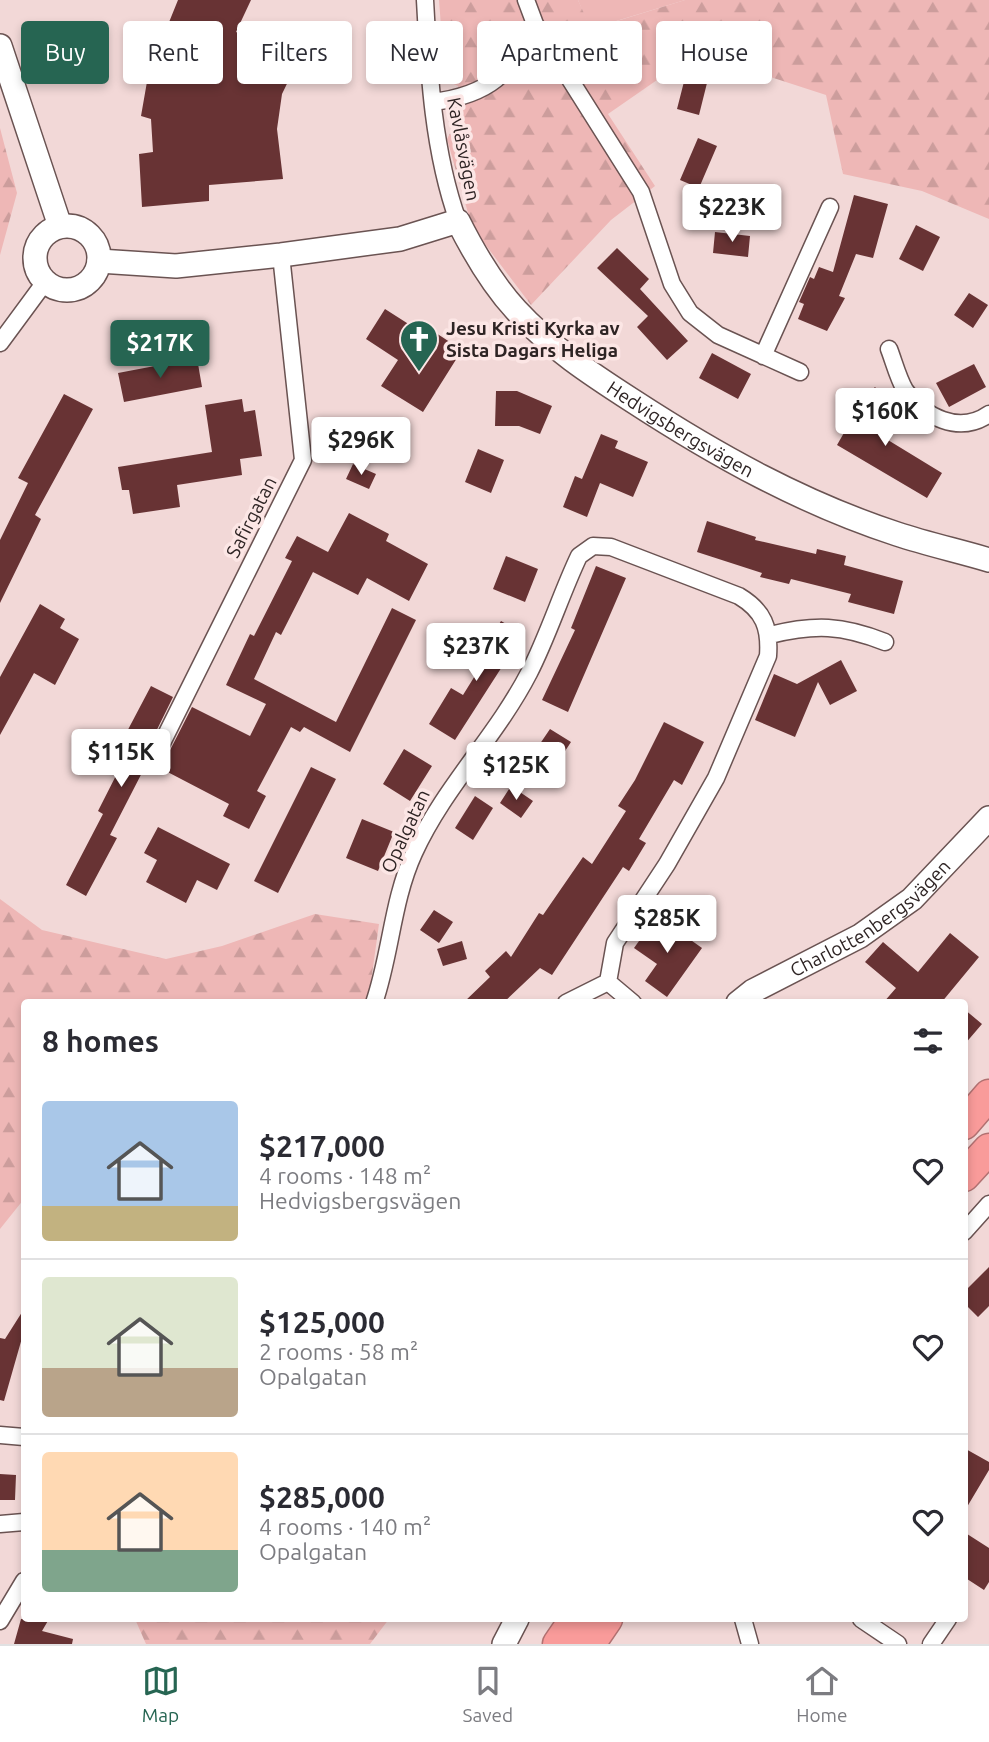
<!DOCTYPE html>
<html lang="en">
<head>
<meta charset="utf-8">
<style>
  :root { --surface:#fff; --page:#f2f2f3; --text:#2b2b33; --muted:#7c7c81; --line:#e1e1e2; --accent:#266552 }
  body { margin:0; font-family:Ubuntu,sans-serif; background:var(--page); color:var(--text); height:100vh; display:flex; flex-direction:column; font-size:26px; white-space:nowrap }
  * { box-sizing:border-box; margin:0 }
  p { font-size:23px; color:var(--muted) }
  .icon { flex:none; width:38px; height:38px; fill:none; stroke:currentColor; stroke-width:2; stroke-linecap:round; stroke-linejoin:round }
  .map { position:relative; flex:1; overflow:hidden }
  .side { position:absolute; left:21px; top:999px; width:947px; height:623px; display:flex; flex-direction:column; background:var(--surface); border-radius:7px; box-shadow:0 4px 10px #0003 }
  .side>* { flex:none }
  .guide { position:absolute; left:21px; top:21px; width:948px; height:63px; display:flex; gap:14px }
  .price { position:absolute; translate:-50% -60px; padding:0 16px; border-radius:7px; background:#fff; color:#222; font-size:23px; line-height:46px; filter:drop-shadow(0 2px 4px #0008) }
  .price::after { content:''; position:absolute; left:50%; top:42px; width:21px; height:16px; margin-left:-10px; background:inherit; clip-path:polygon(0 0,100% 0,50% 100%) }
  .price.active { background:var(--accent); color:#fff }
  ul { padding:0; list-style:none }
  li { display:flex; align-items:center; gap:21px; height:175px; padding:0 21px }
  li+li { border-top:2px solid var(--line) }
  li span { display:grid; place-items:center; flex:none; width:196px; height:140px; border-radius:7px; color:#555 }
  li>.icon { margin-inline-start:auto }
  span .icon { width:84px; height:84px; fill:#fffc; stroke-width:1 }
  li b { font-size:30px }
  h2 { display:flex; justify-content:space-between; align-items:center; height:84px; padding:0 21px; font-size:30px }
  .chip { padding:0 24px; border-radius:7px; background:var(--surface); box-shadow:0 4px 10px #0003; font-size:24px; line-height:63px }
  .chip.active { background:var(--accent); color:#fff }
  .menu { display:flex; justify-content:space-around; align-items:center; height:98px; border-top:2px solid var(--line); background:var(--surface); font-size:19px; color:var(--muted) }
  .menu a { display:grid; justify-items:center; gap:4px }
  .menu .active { color:var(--accent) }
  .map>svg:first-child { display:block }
  .green { fill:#eeb7b6 }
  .forest { fill:url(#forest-firs) }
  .building { fill:#683334 }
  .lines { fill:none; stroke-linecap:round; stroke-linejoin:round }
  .street-casing { stroke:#6a5352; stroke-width:19 }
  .secondary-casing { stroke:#6a5352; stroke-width:26 }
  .highway-casing { stroke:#b27171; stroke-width:33 }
  .street { stroke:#fff; stroke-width:16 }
  .secondary { stroke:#fff; stroke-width:23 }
  .highway { stroke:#f99b9a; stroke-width:30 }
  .labels { text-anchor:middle; stroke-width:7; stroke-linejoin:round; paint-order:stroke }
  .street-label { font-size:19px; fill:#2e2424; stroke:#fce6e5 }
  .poi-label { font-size:19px; font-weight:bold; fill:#2e2424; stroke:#fce6e5; text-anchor:start }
</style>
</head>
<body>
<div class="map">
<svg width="989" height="1644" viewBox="0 0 989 1644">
  <defs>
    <pattern id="forest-firs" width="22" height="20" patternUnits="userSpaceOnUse" patternTransform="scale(1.75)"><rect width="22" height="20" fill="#eeb7b6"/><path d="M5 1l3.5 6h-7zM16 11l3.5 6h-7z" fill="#cc9d9c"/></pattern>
  </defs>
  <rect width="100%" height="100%" fill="#f2d8d7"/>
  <path class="green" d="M578,0h107l-95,29z"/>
  <path class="forest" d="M439,0h139l13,29 94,-29h304v219l-67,-28 -79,-17 -17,-79 -130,-42 -88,61 47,72 -44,34 -80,85 -59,-78 -25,-88 14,-26 -3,-27 -13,-6z
    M0,128l17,65 -17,62z
    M0,899l42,31 124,29 56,-13 93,-32 64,10 -11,79h-344v196l-24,30z
    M135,1619h254l-19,25h-224z"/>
  <path class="building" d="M178,0h73l-15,32 24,10 12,-2 11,5 -2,5 18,9 -17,35 -5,35 6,50 -74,6v16l-67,6 -3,-53 14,-2 -2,-33 -10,-3 7,-40 11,1 11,-25 -11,-5z
    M688,66l22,5 -11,44 -22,-6z
    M698,138l19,8 -18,42 -19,-8z
    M854,195l34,9 -15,54 -17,-4 -17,42 6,2 -18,33 -29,-12 6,-15 -5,-2 11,-25 4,2 5,-12 14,5z
    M916,225l24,12 -17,34 -24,-12z
    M715,232l35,4 -2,21 -35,-4z
    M617,248l32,31 -9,10 48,52 -21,19 -30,-33 11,-11 -51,-48z
    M969,293l19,12 -15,23 -19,-13z
    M385,309l47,30 4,-6 26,17 -39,62 -42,-26 17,-26 -32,-21z
    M712,353l39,21 -13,25 -39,-21z
    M197,358l5,29 -78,15 -6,-29z
    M974,364l12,23 -37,20 -13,-24z
    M875,387l17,19 -21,19 14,8 -2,4 59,36 -15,25 -90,-53 27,-47z
    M496,391h21l35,15 -12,28 -21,-8h-24z
    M64,394l29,15 -58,106 6,4 -41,84v-63l28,-57 -10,-5z
    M242,399l2,13 11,-2 7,46 -22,3 2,16 -65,10 3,22 -47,7 -4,-24h-7l-4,-23 94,-15 -7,-47z
    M601,434l17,7 -3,7 33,14 -15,35 -33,-14 -13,34 -24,-10 12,-31 7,3z
    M478,449l26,11 -13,33 -26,-11z
    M353,464l23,10 -7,15 -23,-10z
    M349,513l40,21 -3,7 42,23 -19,37 -42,-23 -9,17 -45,-23 -32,63 -5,-3 -22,47 82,43 56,-114 24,12 -66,132 -46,-25 -4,5 -9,-5 -34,64 9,5 -17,33 -26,-13 6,-12 -71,-37 6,-5 28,-55 58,29 16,-32 -40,-19 24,-51 4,2 38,-75 -7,-3 12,-22 31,16z
    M707,521l49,16 -1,3 61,14 1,-5 29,7 -2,9 59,16 -9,33 -46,-12 3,-8 -60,-15 -2,5 -29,-7 2,-4 -65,-21z
    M506,556l32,13 -13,33 -32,-13z
    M596,566l30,12 -58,134 -26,-12 33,-70 -4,-2z
    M40,604l25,15 -5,9 19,11 -24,46 -21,-12 -34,62v-58z
    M501,621l22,13 -68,106 -26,-16 22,-36 12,7 18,-29 -5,-3z
    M841,660l16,31 -27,14 -12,-23 -23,55 -40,-17 19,-46 23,10z
    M151,686l22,11 -27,55 1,11 -37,72 7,3 -31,58 -20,-11 37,-71 -5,-3 33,-65 -9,-5z
    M664,722l40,20 -22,43 -8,-5 -35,59 7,4 -17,28 -6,-4 -71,108 -12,-7 -37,35h-40l27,-26 -5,-6 21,-20 5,6 28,-44 4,2 40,-58 9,7 34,-53 -8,-5 17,-26z
    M550,729l21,13 -19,29 -21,-14z
    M404,749l28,17 -22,35 -27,-17z
    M515,753l19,11 -7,12 -19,-11z
    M311,767l25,12 -58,114 -24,-12z
    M511,786l22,15 -12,17 -21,-15z
    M475,796l18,12 -20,32 -18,-12z
    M362,819l32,13 -16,39 -32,-13z
    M158,827l72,37 -13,26 -20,-10 -11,23 -40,-21 11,-22 -13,-7z
    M434,910l19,12 -14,21 -19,-13z
    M657,916l45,32 -35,49 -22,-16 12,-17 -23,-16z
    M950,933l29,24 -38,46h-58l13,-15 -31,-26 18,-20 35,30z
    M462,941l5,18 -24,7 -6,-17z
    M964,1009l18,15 -18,21z
    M989,1267v39l-11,11 -14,-14v-11z
    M24,1309v22l-20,70 -4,-1v-62l5,1z
    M964,1448l25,14v8l-25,42z
    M0,1474l16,1 -1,25h-15z
    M964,1532l25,16v34l-5,8 -20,-13z
    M21,1619h28l-7,12 31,8 -1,5h-58z"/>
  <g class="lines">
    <defs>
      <path id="street" d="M425,0c4,74 8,151 33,221
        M535,24l106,168 31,92 18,29 28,22 82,37
        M433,102c56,-7 78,-28 102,-78l-9,-24
        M0,343l45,-61
        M889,349c5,13 9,29 16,41 19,27 54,45 84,24
        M763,356l67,-149
        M770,635c45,-11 72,-10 115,7
        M155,757l148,-297 -22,-205
        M608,982l25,21
        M374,1003c17,-49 18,-102 40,-150 30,-66 82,-116 115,-180 19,-37 32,-79 50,-117l14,-10 18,1 128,49c25,15 31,32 29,60l-52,122 -49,86 -52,79 -7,39
        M566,1003l42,-21
        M964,1232l25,-28
        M0,1435l24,2
        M0,1524l24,-2
        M743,1619l7,25
        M861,1619l37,25
        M0,1621l24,-40
        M931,1644l17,-25"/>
      <g id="secondary">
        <path d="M0,46l60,180"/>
        <circle cx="67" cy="258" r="32"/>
        <path id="s1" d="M99,261l77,5 105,-11 119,-16 58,-18c16,32 34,63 58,89 34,37 75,64 117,91 83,54 169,102 264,133 30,10 62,17 92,26"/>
        <path id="s2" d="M738,1003l15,-12 107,-55 52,-37 77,-81"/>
        <path d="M504,1644l13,-25"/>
      </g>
      <path id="highway" d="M964,1124l25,-29
        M964,1176l25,-27
        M558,1644l17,-25
        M590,1644l17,-25"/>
    </defs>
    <use href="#street" class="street-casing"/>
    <use href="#secondary" class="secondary-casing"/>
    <use href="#highway" class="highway-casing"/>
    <use href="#street" class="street"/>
    <use href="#secondary" class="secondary"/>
    <use href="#highway" class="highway"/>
  </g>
  <defs>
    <symbol id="church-pin" viewBox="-11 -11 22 30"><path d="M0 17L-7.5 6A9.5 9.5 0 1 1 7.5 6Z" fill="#266552" stroke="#fce6e5"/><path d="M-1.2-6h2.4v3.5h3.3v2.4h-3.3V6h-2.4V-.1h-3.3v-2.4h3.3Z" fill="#fff"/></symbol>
  </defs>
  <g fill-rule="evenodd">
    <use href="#church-pin" x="397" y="317" width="44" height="60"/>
  </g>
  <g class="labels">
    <g class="street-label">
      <text transform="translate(464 149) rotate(79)" y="7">Kavlåsvägen</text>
      <text dy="7" stroke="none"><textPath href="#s1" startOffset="674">Hedvigsbergsvägen</textPath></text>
      <text transform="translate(251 517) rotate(-63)" y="7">Safirgatan</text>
      <text transform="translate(405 831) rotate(-65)" y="7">Opalgatan</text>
      <text dy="7" stroke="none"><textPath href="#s2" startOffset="158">Charlottenbergsvägen</textPath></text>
    </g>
    <g class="poi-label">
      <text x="446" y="335">Jesu Kristi Kyrka av<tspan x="446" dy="22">Sista Dagars Heliga</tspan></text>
    </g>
  </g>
</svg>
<b class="price" style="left:732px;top:244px">$223K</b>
<b class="price active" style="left:160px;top:380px">$217K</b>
<b class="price" style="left:885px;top:448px">$160K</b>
<b class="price" style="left:361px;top:477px">$296K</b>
<b class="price" style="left:476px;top:683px">$237K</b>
<b class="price" style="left:121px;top:789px">$115K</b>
<b class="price" style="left:516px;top:802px">$125K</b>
<b class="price" style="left:667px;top:955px">$285K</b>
<div class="guide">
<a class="chip active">Buy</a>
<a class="chip">Rent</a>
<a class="chip">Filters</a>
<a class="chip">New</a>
<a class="chip">Apartment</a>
<a class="chip">House</a>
</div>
<section class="side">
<h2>8 homes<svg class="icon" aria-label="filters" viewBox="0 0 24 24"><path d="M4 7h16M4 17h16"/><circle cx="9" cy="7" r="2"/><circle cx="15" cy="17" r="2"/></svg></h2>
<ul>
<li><span style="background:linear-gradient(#a9c7e8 75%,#c2b280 0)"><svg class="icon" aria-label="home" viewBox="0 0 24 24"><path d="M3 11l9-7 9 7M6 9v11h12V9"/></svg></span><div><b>$217,000</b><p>4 rooms · 148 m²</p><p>Hedvigsbergsvägen</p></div><svg class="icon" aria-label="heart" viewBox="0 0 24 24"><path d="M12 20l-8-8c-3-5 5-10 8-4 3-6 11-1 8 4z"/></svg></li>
<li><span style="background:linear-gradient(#dfe7d0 65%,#b9a48a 0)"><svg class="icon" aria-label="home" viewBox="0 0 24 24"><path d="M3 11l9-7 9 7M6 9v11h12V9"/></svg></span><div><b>$125,000</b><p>2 rooms · 58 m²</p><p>Opalgatan</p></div><svg class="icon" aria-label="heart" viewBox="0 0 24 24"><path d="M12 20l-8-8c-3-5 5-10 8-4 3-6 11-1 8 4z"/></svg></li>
<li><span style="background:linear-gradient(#ffd9b3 70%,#7fa58c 0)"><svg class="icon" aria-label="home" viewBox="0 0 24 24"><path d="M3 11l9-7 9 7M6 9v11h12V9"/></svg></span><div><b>$285,000</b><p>4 rooms · 140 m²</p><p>Opalgatan</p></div><svg class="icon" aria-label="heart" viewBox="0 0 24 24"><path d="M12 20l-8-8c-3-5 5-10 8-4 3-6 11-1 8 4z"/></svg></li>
</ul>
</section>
</div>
<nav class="menu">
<a class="active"><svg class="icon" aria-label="map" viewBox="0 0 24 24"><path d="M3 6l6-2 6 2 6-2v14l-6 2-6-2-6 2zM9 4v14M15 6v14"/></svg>Map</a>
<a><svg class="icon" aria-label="saved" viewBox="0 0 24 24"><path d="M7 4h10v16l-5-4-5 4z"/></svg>Saved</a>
<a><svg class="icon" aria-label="home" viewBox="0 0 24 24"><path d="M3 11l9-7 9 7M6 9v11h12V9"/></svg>Home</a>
</nav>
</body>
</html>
